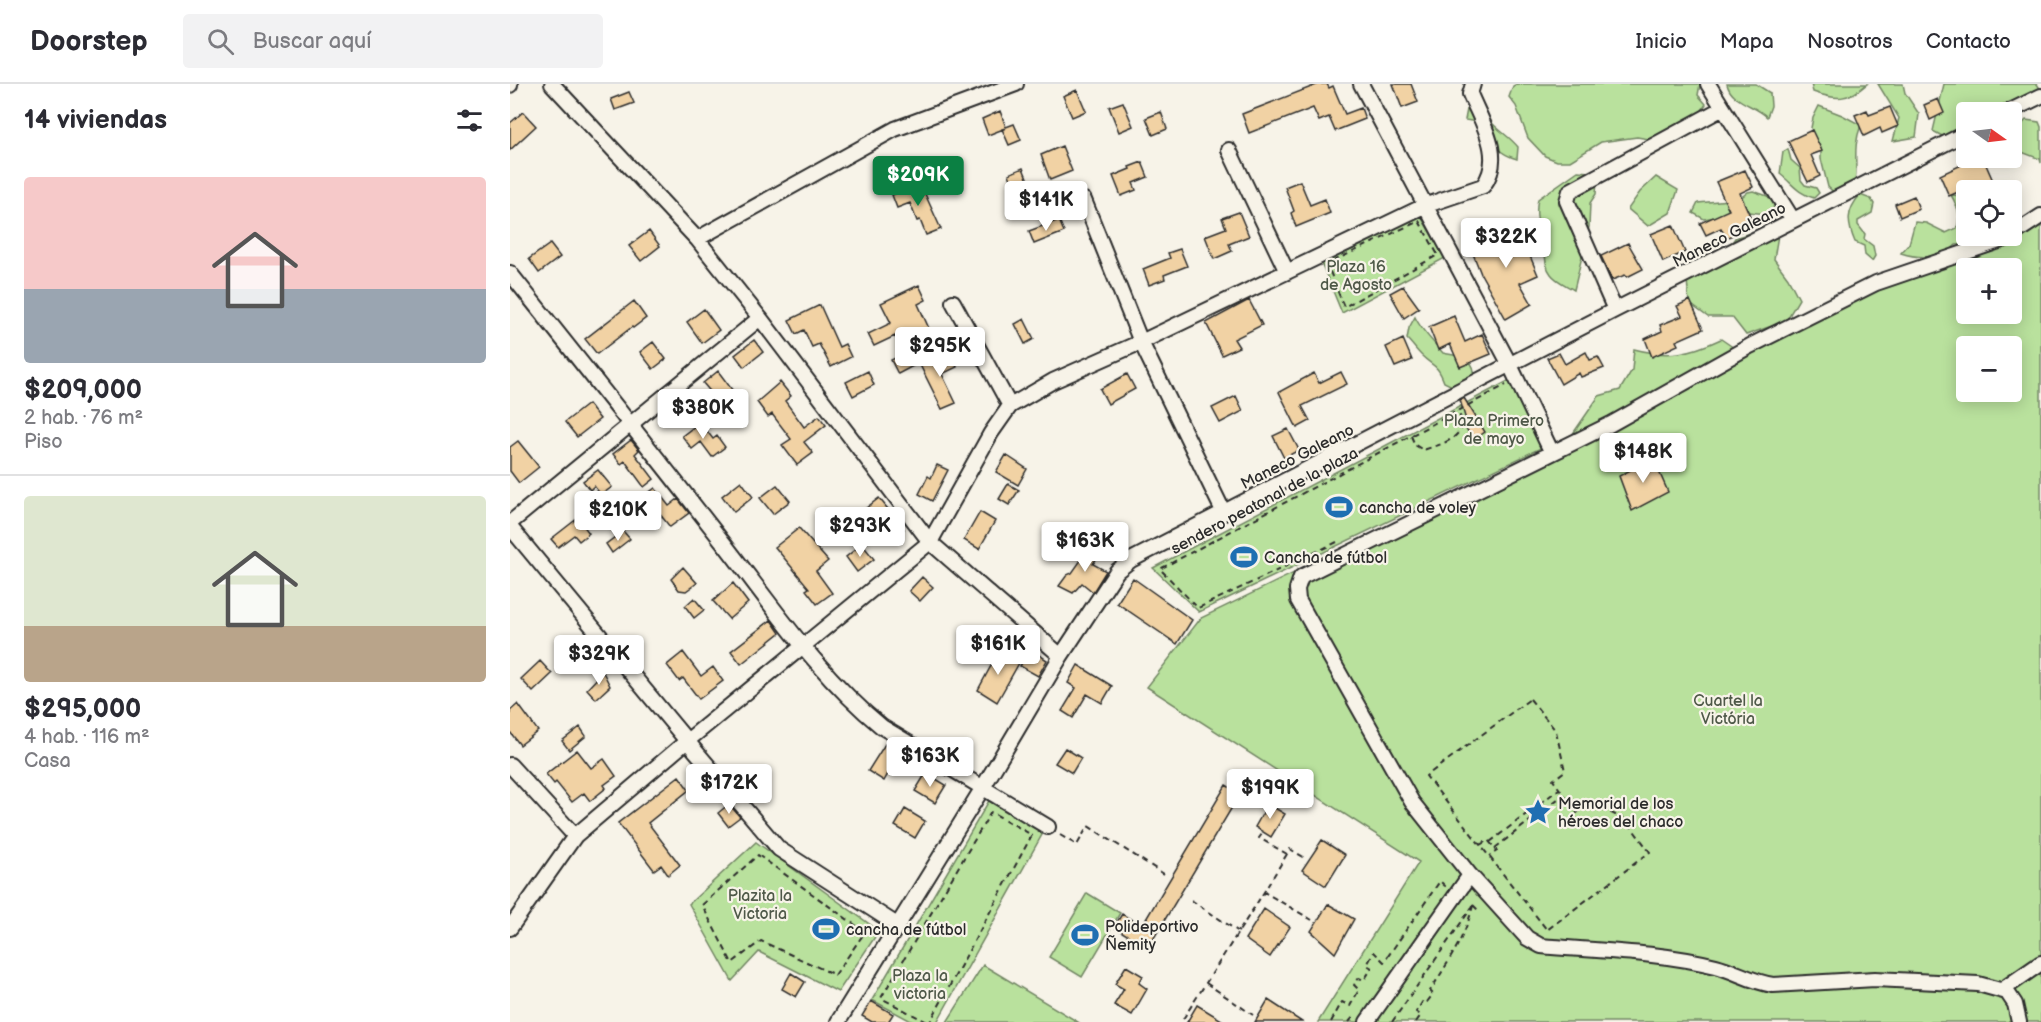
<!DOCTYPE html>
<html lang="es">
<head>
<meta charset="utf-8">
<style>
  :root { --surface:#fff; --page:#f2f2f3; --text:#2b2b33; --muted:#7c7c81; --line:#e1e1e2; --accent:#0b8043 }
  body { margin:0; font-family:"Balsamiq Sans",sans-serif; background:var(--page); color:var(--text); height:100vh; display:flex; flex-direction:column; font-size:22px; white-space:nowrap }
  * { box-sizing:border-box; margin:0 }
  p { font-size:20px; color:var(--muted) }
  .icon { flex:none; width:33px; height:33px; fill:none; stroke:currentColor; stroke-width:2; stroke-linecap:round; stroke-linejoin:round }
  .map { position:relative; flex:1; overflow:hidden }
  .details { display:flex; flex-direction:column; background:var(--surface); width:510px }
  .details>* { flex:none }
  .needle { width:39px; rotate:104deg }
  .tools { position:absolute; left:1446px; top:18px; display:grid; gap:12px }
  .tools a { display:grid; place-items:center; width:66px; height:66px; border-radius:6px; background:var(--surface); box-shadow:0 3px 15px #0003; font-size:30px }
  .price { position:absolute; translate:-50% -51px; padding:0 14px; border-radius:6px; background:#fff; color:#222; font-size:20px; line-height:39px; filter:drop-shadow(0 2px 3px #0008) }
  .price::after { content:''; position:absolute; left:50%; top:36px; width:18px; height:14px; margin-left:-9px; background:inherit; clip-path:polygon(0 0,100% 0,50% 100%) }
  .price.active { background:var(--accent); color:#fff }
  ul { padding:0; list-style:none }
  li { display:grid; align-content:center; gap:12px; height:318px; padding:0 24px }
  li+li { border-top:2px solid var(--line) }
  li span { display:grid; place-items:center; height:186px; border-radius:6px; color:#555 }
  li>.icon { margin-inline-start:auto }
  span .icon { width:108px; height:108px; fill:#fffc; stroke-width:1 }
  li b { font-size:26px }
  h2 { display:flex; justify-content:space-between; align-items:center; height:72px; padding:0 24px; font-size:26px }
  header { display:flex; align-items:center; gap:36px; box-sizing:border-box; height:84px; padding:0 30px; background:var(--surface); border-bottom:2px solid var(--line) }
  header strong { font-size:28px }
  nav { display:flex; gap:33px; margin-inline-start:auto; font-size:21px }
  .search { width:420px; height:54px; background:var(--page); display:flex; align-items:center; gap:15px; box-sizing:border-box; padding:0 21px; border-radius:6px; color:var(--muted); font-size:22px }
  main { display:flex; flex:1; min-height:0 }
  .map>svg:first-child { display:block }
  .green { fill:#b9e19d; stroke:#728664; stroke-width:1.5; fill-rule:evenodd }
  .building { fill:#f1d2a4; stroke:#2b2b2b; stroke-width:1.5 }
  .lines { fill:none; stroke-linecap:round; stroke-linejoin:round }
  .minor-casing { stroke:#2b2b2b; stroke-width:18 }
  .path { stroke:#2b2b2b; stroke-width:2; stroke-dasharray:6 4.5; stroke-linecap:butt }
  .minor { stroke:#f7f3e8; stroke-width:14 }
  .labels { text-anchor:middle; stroke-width:4.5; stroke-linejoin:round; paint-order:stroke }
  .street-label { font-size:16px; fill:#2b2b2b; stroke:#f7f3e8 }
  .park-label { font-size:16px; fill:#4e5848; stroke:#f7f3e8 }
  .poi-label { font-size:16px; fill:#2b2b2b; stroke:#f7f3e8; text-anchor:start }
</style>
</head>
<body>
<header>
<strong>Doorstep</strong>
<div class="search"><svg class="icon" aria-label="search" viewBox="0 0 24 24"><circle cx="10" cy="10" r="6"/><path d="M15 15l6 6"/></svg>Buscar aquí</div>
<nav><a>Inicio</a><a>Mapa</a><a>Nosotros</a><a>Contacto</a></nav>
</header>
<main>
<section class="details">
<h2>14 viviendas<svg class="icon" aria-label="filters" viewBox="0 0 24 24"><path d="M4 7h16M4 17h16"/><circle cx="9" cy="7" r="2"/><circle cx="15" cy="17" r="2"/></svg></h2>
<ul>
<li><span style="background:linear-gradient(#f6c9c9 60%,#9aa5b1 0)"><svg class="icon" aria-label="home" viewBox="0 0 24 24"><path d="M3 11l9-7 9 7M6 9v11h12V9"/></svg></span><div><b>$209,000</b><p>2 hab. · 76 m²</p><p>Piso</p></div></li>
<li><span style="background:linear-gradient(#dfe7d0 70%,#b9a48a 0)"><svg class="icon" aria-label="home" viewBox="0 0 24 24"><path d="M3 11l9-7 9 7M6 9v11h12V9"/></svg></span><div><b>$295,000</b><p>4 hab. · 116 m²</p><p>Casa</p></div></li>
</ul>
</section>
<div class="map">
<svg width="1531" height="938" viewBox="0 0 1531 938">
  <rect width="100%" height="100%" fill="#f7f3e8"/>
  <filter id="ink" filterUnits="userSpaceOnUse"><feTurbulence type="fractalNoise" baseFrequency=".0167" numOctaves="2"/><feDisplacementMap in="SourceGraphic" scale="12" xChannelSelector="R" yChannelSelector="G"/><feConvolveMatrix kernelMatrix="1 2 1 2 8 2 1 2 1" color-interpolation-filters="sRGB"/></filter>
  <g filter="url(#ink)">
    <path class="green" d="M1007,0h183l-2,11 8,9 -14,22 -31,15 -24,-4 -36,5 -31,19h-13l-12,-5 -17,-18 -12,-32 -7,-9 4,-11z
      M1217,0h29l14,9 1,13 -4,11c-12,-12 -36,-15 -40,-33z
      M1301,0h56c-19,17 -31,16 -54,8z
      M1368,0h25l2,9 14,21 -3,23 -23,4 6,-23z
      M1434,0h93l4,6 -29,37v-15h-38l-4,-3v3h-4v15l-13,15 -20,-11z
      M958,20h12c5,6 8,14 13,20 8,8 18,14 25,23l-1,12c-20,-5 -28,-20 -40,-37l-12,-2z
      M1309,22l23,9 19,10c-9,24 -3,36 -6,59l-18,11 -9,-8 -7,-28v-11l-6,-9 -4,-11 2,-10z
      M1516,36l13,2 2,5v36l-1,-4 -21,-8c-4,-14 -3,-21 7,-31z
      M1278,65l3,11 9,8 1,12 4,5 11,3 3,5 -5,5c-17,-5 -21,-14 -34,-24l3,-22z
      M1068,87l11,1 8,9 -1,13 -6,9 -1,24 -15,63c-8,-5 -18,-9 -23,-16 -7,-9 -5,-18 -7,-28 -4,-17 -10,-29 -6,-47z
      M1146,93l22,13 -8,23 -22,13 -20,-17 12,-17z
      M1243,107l23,8 -4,12 -5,3 -18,-2 -11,5 -11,-2 -23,4 -11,-6 5,-10 41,-4 9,-7z
      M1350,111l11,4 3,5 -2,9 -14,8v4l7,9 -1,5 9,7 2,10 -3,5 -7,-6 -1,-9 -9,-4c-8,-19 -9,-31 5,-47z
      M1441,111l15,1v40h22l-2,3 7,-3h19v-10l29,-14v810h-723l101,-160 -272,-175 54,-69 382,-185 -11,2 27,-39 21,-6 12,-20 2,-21c35,9 55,5 87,-10l19,13 9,-1 222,-107 -15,1c-13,14 -37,14 -55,8l8,-9 6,-22 11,1 20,10 11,-5c4,-14 1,-21 -6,-33zM1456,184h46v46h-46zM1456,262h46v46h-46z
      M910,131l25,43 -103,55 -21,-51z
      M1246,147l22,4 -4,24 14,19 11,21 -13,22 -40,14 -14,-18h-24l-19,-14 -2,-23 35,-23 13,-19z
      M905,233c6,13 19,26 28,36 20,4 31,2 32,26l-21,8 -10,-5c-7,-19 -11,-15 -23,-27 -5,-5 -9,-11 -14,-16l2,-11z
      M1000,296l35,66 -346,166 -46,-44z
      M480,715l53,34 -106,189h-24l-41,-22z
      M246,758l123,89 -41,61 -79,-40 -27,29 -43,-77z
      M577,809l33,20 -38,64 -33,-20z
      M473,881l95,57h-131z"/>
    <path class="building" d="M809,0h8l2,4 4,-2 12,28 16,-6 4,11 -30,12 -6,-14 -10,4 -6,-13 -64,25 -7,-19z
      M883,0h18l7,18 -16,6z
      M567,6l9,21 -14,6 -9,-21z
      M119,8l5,11 -19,7 -4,-11z
      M1428,15l6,14 -14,7 -6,-15z
      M613,18l10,24 -14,6 -10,-25z
      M1380,23l8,19 -16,7 -2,-5 -16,8 -9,-21 12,-5 2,5z
      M490,27l6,16 8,-3 7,16 -12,5 -7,-16 4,-1 -18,7 -6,-16z
      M13,28l13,14 -26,24v-27z
      M651,28l6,17 -14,6 -7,-17z
      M1302,46l10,21 -11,4 9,21 -12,6 -20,-41z
      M552,62l10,25 -22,9 -9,-25z
      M1466,74h7l11,25 -16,7h-4l-2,-4 -23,10 -9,-21z
      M632,78l6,15 -15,6 3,7 -15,6 -8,-20 17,-7 -1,-2z
      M513,84l9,22 -15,6 -8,-22z
      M1235,86l8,17 -13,6 14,32 -28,13 -5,-10 -15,7 -6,-12 29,-13 -13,-28z
      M790,97l10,24 15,-6 5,14 -34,14 -5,-14 3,-2 -9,-24z
      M410,99l21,46 -15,6 -6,-15 -3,1 -7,-18 -13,5 -5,-13z
      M1404,112l5,13 -19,8 -5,-13z
      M729,128l10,24 -20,8 3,7 -18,8 -9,-23 21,-8 -4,-10z
      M549,136l5,12 -30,12 -5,-13z
      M1007,141l21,50 -18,8 12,21 -26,15 -25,-45 -11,-28z
      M1163,141l12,27 -22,10 -12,-28z
      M139,147l11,15 -19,15 -12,-15z
      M1118,159l15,26 -16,8 -2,-2 -13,5 -11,-24z
      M40,160l10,13 -21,16 -10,-14z
      M670,165l7,17 -23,9 1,4 -16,6 -6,-16 27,-11 -2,-5z
      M409,201l7,15 -8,4 13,29 -30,14 -6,-11 -21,10 -6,-12 23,-11 -10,-20z
      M893,202l16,22 -15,10 -14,-25z
      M739,216l13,25 -28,14 5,8 -17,8 -16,-32z
      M1180,216l13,29 -27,12 2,4 -26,12 -7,-18 17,-8 -2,-6 22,-9 -5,-10z
      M124,217l12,17 -13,10 -1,-1 -35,27 -12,-15z
      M310,221l19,42 6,-3 6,13 -20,10 -12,-23 -7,3 -8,-17 -8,4 -7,-14z
      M194,225l15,21 -17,13 -15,-21z
      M944,232l11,26 17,-8 9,20 -31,13 -10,-23 -12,6 -9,-23z
      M514,235l10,20 -9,5 -10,-20z
      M893,255l9,21 -17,7 -9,-20z
      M244,256l9,12 -19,15 -9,-12z
      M143,258l13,17 -13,10 -13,-17z
      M440,267l7,16 -15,7 14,29 -14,6 -22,-44z
      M398,268l7,13 -17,9 -7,-14z
      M1076,268l4,8 8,-3 6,11 -23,9 -2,-4 -18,11 -14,-26 12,-5 6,11z
      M208,287l15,20 -14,11 -16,-19z
      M358,287l6,14 -21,11 -7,-14z
      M831,288l6,12 -45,22 8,15 -13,7 -18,-36 35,-19 5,10z
      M617,290l8,15 -27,15 -8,-15z
      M270,298l11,14 -6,5 19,26 15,-11 7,9 -22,17 9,11 -16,12 -15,-20 9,-6 -19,-25 -4,3 -11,-15z
      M726,312l7,15 -23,12 -8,-15z
      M954,314l21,34 -12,8 -7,-12 2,-1 -8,-27z
      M78,320l12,15 -23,18 -12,-15z
      M190,338l13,17 4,-3 8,11 -13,10 -11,-15 -9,7 -10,-13z
      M778,345l11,21 -15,8 -11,-22z
      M121,356l8,10 -4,4 19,25 -10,8 -19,-26 -4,3 -8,-10z
      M8,357l21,26 -20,16 -9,-12v-24z
      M496,371l21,14 -9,16 -22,-13z
      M1143,374l15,34 -36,19 -13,-35z
      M427,381l11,5 -16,31 -13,-7 9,-18 3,2z
      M88,386l14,17 -11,8 -7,-9 -4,4 -7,-9z
      M231,397l12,16 -19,15 -12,-16z
      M498,400l11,6 -10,15 -10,-6z
      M267,401l13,16 -17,13 -13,-16z
      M145,404l14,18 9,-7 11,14 -19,14 -11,-14 -2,3 -14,-19z
      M369,414l25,31 -11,8 -16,-22 -14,10 -7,-9z
      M470,428l15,9 -16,28 -15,-9z
      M68,434l11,15 -10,8 -5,-6 -16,12 -7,-8z
      M289,444l29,33 -12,10 16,22 -15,11 -11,-14 3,-2 -34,-41z
      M113,447l7,8 -18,14 -6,-9z
      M352,460l12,15 -17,13 -11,-15z
      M581,462l9,7 -7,11 13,7 -13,21 -11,-9 -9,10 -14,-7 8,-11 5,-2z
      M173,483l14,16 -11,8 -7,-1 -8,-11z
      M412,493l11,10 -13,14 -11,-10z
      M623,494l59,42 -15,24 -60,-41z
      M223,499l15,20 -19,16 -16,-18z
      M184,514l10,12 -10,8 -9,-12z
      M261,536l9,13 -39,31 -10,-13z
      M520,565l17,11 -9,16 -18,-10z
      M489,567l20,12 -22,39 -19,-12z
      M173,568l18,24 12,-9 10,14 -24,18 -16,-21 -4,3 -12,-16z
      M30,577l12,13 -19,18 -12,-13z
      M568,581l34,21 -10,17 -15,-9 -14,24 -11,-7 14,-23 -8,-5z
      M93,588l7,14 -14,13 -9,-10z
      M8,620l20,27 -18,14 -10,-13v-21z
      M70,643l6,9 -17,14 -7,-9z
      M375,660l18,11 2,-4 10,7 -9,15 -13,-8 -9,16 -16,-10z
      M555,664l16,10 -9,15 -17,-10z
      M67,666l14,18 13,-9 12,17 -12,9 2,3 -16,13 -6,-8 -12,9 -16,-20 -2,2 -8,-10z
      M416,689l20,12 -11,18 -20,-12z
      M169,692l10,14 -41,33 32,42 -12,10 -7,-10 -7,5 -36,-47z
      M716,701l14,9 -92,154 -34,-21 8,-13 20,12z
      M219,720l11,13 -12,9 -10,-13z
      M758,720l17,10 -14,23 -16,-10z
      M395,725l20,12 -10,17 -20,-12z
      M812,756l23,15 -19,31 -24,-16z
      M818,820l26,15 -19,34 -24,-22z
      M754,825l26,18 -20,30 -25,-18z
      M616,882l17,10 -4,7 8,6 -15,26 -18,-10 10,-16 -9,-5z
      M281,889l14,9 -9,15 -14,-8z
      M758,916l34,22h-47z
      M361,917l22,13 -5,8h-16l-10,-6z
      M687,921l28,17h-38z"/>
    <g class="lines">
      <defs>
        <path id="minor" d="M42,0l145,155 63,79 170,224 131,114
          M851,0l149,281 42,88
          M1198,0l85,136
          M0,1v-1
          M1498,28l33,-16
          M719,66l58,122
          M574,116l57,142 83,171
          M1502,151l29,-19
          M187,155l198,-110 121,-45
          M0,189c71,89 142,178 212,268 50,64 97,135 160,186l166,100
          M443,218l57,104
          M1105,226l-48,-109 3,-10 153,-83
          M0,439l250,-205
          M0,443l177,214 92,108 118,76
          M0,681l65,71
          M960,791l-58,-73 -114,-202 -1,-11 4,-12 310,-153 139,-78 126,-63 129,-44 5,-3
          M0,844l65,-92 112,-95 243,-199 61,-109 19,-27 43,-25 88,-39 283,-136 59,-20c22,-29 -1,-63 -13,-92l3,-10
          M1492,906l39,-27
          M328,938l144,-233 79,-133 56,-85 14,-11 484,-250 351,-177
          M857,938l103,-147 57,63 14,8c58,5 118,6 175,20 19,5 36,16 57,19l102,-6 103,5 29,8 8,12 4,18"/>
      </defs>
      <use href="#minor" class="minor-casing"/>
      <path class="path" d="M909,137l19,34 -94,52 -17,-43z
        M901,352l4,9 8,5c18,-6 33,-8 41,-27l-7,-12
        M827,458l-139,66 -38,-39 346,-184
        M1020,615l26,32 9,40 -12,9 24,33 11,-11 38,18 24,32 -103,78 -121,-154z
        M752,750l-3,4 28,16 3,-5 17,10
        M550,751l17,10 11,-19 76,48
        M980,758l69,-53
        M970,761l8,-5 9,11 -8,5
        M985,764l68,-53
        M777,770l-23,38 48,28
        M248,771l107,77 -30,43 -74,-34 -29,22 -30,-58z
        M681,816l48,32
        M963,821l6,6
        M696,899l47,32
        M673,935l81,-127
        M417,938l-46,-24 110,-186 41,23 -102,187
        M821,938l11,-20 8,4 9,-16 -5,-5 5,-7 5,2 8,-12 -5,-3 7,-13 10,10 56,-81 5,5 -1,1
        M839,938l6,-7
        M882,938l80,-115
        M906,938l5,-7 -5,-3 7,-11 4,1 6,-8 -3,-3c17,-27 36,-55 43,-86"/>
      <use href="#minor" class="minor"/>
    </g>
  </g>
  <defs>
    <symbol id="stadium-bare" viewBox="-9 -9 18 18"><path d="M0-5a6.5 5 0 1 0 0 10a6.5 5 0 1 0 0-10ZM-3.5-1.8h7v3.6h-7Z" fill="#1f6fb2" stroke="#f7f3e8" stroke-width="2.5" paint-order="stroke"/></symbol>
    <symbol id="sight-bare" viewBox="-9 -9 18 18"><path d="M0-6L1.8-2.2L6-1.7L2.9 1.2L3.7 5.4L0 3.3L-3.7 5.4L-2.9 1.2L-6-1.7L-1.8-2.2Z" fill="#1f6fb2" stroke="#f7f3e8" stroke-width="2.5" paint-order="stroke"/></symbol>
  </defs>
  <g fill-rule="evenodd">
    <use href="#stadium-bare" x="810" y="404" width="38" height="38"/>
    <use href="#stadium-bare" x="715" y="454" width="38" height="38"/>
    <use href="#sight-bare" x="1009" y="709" width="38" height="38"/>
    <use href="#stadium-bare" x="297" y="826" width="38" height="38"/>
    <use href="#stadium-bare" x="556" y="832" width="38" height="38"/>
  </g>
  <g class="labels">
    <g class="street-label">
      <text transform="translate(1219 150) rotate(-27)" y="6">Maneco Galeano</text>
      <text transform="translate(787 372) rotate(-27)" y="6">Maneco Galeano</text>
      <text transform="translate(754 416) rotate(-28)" y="6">sendero peatonal de la plaza</text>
    </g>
    <g class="park-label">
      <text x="846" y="188">Plaza 16<tspan x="846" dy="18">de Agosto</tspan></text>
      <text x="984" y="342">Plaza Primero<tspan x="984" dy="18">de mayo</tspan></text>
      <text x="1218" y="622">Cuartel la<tspan x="1218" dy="18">Victória</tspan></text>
      <text x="250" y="817">Plazita la<tspan x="250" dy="18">Victoria</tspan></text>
      <text x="410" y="897">Plaza la<tspan x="410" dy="18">victoria</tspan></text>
    </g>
    <g class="poi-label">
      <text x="849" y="429">cancha de voley</text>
      <text x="754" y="479">Cancha de fútbol</text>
      <text x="1048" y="725">Memorial de los<tspan x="1048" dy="18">héroes del chaco</tspan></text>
      <text x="595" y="848">Polideportivo<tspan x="595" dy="18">Ñemity</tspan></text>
      <text x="336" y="851">cancha de fútbol</text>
    </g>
  </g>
</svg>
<div class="tools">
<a><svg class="needle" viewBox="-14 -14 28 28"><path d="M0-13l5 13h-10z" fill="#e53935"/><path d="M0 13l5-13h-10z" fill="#7c7c81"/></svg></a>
<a><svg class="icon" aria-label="locate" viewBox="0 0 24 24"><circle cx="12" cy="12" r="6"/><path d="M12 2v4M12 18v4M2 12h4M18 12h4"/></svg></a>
<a>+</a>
<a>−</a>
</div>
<b class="price active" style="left:408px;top:123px">$209K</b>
<b class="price" style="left:536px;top:148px">$141K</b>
<b class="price" style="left:996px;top:185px">$322K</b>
<b class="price" style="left:430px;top:294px">$295K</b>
<b class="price" style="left:193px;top:356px">$380K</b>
<b class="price" style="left:1133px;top:400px">$148K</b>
<b class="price" style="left:108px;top:458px">$210K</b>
<b class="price" style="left:350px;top:474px">$293K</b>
<b class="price" style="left:575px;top:489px">$163K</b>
<b class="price" style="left:488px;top:592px">$161K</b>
<b class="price" style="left:89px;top:602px">$329K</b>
<b class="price" style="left:420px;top:704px">$163K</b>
<b class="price" style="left:219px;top:731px">$172K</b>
<b class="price" style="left:760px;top:736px">$199K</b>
</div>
</main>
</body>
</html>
